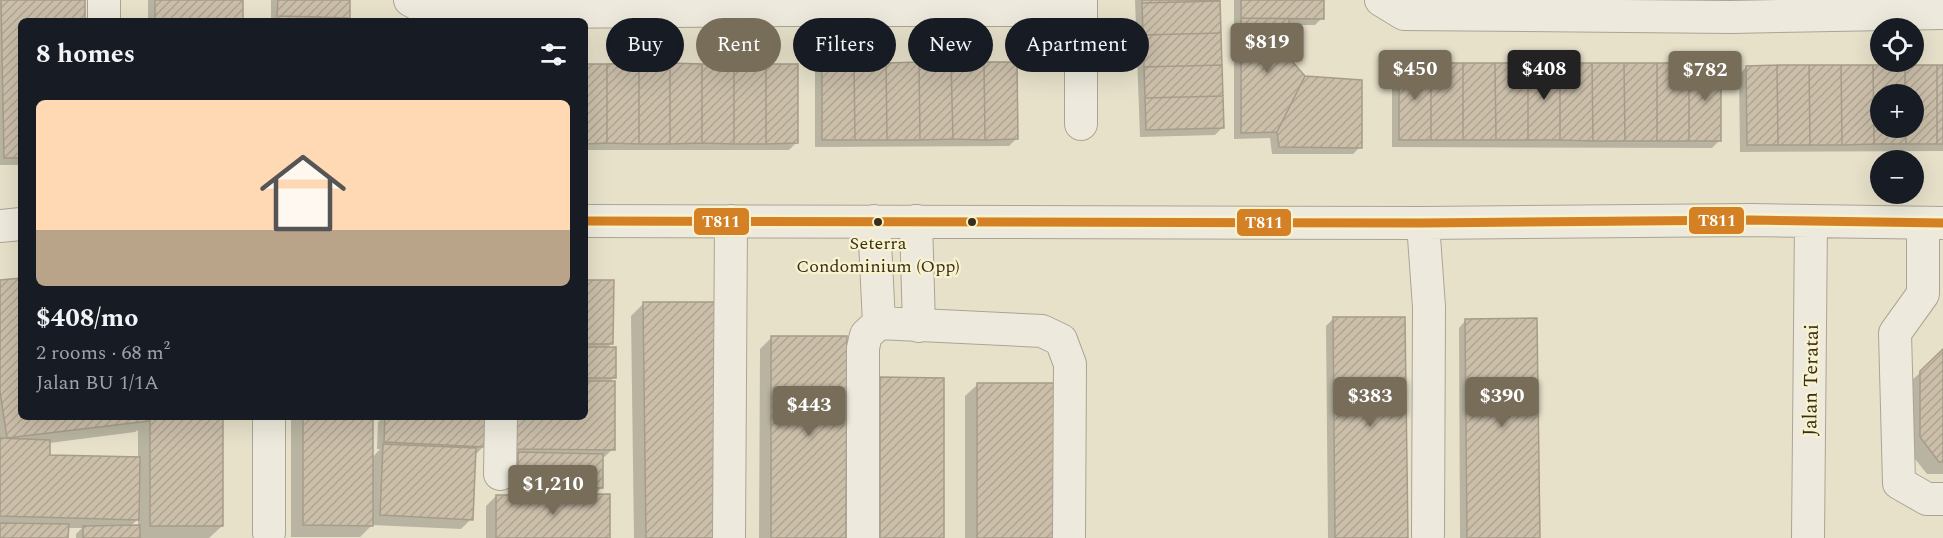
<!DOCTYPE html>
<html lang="en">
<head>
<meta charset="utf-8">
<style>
  :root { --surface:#171b24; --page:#242831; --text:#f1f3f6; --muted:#9ea1a6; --line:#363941; --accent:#776d58 }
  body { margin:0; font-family:Spectral,serif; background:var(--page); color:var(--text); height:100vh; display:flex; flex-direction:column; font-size:22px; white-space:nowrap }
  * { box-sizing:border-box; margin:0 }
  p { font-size:20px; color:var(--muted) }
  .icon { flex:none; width:33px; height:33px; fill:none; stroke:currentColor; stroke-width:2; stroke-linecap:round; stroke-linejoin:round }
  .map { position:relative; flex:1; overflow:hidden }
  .drawer { position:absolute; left:18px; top:18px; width:570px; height:402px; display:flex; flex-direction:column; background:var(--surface); border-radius:9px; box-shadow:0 6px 24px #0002 }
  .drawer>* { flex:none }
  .guide { position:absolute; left:606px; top:18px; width:570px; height:54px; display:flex; gap:12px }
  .tools { position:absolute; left:1870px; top:18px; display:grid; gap:12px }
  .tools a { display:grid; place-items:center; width:54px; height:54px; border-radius:50%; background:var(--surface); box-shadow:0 6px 24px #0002; font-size:30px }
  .price { position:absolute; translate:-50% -51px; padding:0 14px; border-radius:6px; background:var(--accent); color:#fff; font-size:20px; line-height:39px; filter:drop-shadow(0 2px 3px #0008) }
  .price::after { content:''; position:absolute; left:50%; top:36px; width:18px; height:14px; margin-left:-9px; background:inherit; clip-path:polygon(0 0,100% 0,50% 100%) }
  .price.active { background:#222; color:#fff }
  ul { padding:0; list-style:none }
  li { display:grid; align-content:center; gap:12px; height:318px; padding:0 18px }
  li+li { border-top:2px solid var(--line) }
  li span { display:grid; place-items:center; height:186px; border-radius:9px; color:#555 }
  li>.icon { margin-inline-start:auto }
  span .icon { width:108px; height:108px; fill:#fffc; stroke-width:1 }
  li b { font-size:26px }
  h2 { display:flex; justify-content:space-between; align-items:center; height:72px; padding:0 18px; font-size:26px }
  .chip { padding:0 21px; border-radius:27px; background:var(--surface); box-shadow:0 6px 24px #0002; font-size:21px; line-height:54px }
  .chip.active { background:var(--accent); color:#fff }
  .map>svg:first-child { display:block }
  .shadow { fill:#0003; fill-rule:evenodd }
  .building { fill:url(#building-hatch); stroke:#a79c89; stroke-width:1.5 }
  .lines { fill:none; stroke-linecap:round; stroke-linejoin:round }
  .minor-casing { stroke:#aba494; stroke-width:34 }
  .minor { stroke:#edeadd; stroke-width:32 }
  .bus-1-casing { stroke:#f9f2ce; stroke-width:14 }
  .bus-1 { stroke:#d48024; stroke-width:9 }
  .bus-dot { fill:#3a2e1b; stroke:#f9f2ce; stroke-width:2 }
  .labels { text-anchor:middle; stroke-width:4.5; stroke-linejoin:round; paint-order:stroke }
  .bus-label { font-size:18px; fill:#3a2e1b; stroke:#f9f2ce }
  .street-label { font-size:20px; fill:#3a2e1b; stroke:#f9f2ce }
  .line-badge { stroke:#f9f2ce; stroke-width:2 }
  .badge-label { font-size:16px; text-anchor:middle; font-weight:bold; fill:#fff }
</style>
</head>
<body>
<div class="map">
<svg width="1943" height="538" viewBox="0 0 1943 538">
  <defs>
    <pattern id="building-hatch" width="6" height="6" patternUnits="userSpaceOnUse" patternTransform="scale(1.5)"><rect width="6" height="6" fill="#cbbfaa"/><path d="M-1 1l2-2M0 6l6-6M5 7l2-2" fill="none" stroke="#afa492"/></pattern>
  </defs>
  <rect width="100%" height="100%" fill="#e7e1ca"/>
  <path class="shadow" d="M0,0h83l1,21h-63v144h-21z
    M148,0h94v21h-94z
    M271,0h77v17l-4,4h-73z
    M1135,0h84l4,127 -8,8 -75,2z
    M1234,0h88v18l-7,7h-27l1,36 71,86 -7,7h-81l-2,-16 -36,1z
    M1399,64l321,76 -8,8 -320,-1v-75z
    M585,65l211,78 -7,7h-204z
    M822,65l194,74 -7,7 -194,1v-75z
    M1943,66v85l-203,1 -1,-77 7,-8zM1881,94h33v34h-33z
    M21,279v138h201v109l-13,12h-133v-4l6,-6h-15v10h-67v-256zM138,430v29l-90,-2 1,-14 86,-11zM138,519v7l-8,1z
    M585,281l27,62 -6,6 8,28 -5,6 4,66 -11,10 -1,29 -7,7 15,43h-123v-32l10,-10h15v-35l-4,-44h78z
    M644,303l75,235h-85l-3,-222z
    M1333,319l73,219h-78l-2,-212z
    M1466,320l72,218h-78l-1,-210z
    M772,337l73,201h-86l1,-189z
    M1943,351v123h-16l-19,-24v-66z
    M881,379l62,159h-74v-147z
    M978,384l74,154h-87v-142z
    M291,417h81v41l8,-9h-3l1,-27 3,-3h-5v-2h93l-1,1 16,28 -8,8h-2l-3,65 -10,10 -89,-4 -12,12h-69z"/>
  <path class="building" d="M1,0h84v21h-64v137h-17z
    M155,0h88v21h-88z
    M278,0h72v18l-73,-2z
    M1142,0h78v1l-78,2z
    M1241,0h83v19l-83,-1z
    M1220,1l1,32 -78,2 -1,-32z
    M277,16l43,1v4h-43z
    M1241,18l48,1 2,41 14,16 -28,56 -36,1z
    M1221,33l1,32 -78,2 -1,-32z
    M919,62h32l2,77 -33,1z
    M919,62l1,78h-33l-1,-77z
    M951,62h33l1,78 -32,-1z
    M984,62h33l1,77 -33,1z
    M639,63v81l-32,-1v-79z
    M639,63h31v81h-31z
    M670,63l32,1v79l-32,1z
    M734,63v81l-32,-1v-79z
    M734,63l32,1v80h-32z
    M822,63h32l1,77h-33z
    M854,63h32l1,77h-32z
    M1399,63h32v77h-32z
    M1431,63h32v77h-32z
    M1463,63h32l1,77h-33z
    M1495,63h33v77h-32z
    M1528,63h32v77h-32z
    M1560,63h32l1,78 -33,-1z
    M1592,63h32l1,78h-32z
    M1624,63h33v78h-32z
    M1657,63h32v78h-32z
    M1689,63l32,1v77h-32z
    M585,64h22v79l-22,1z
    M766,64h32v79l-32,1z
    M1222,65l1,31 -78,2 -1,-31z
    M1777,65h32l1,80h-32z
    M1777,65l1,80h-31l-1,-79z
    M1809,65h32l1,80h-32z
    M1841,65h32l1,79 -32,1z
    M1873,65h32v29h-24v34h24l1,16h-32z
    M1905,65h32v79h-31l-1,-16h9v-34h-9z
    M1937,65h6v79h-6z
    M1305,76l57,4v68l-83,-1 -2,-15z
    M1223,96l1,32 -78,2 -1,-32z
    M21,278v139h128v4l-142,17 -7,-47v-111z
    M585,280h29l-1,64h-28z
    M643,302h74l3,236h-74z
    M1333,317h72l3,221h-73z
    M1537,318l3,220h-73l-2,-219z
    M771,336h76l-1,202h-75z
    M585,347h31v31h-31z
    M1943,349v113h-4l-19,-25v-66z
    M880,377l64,1v160h-64z
    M585,381h30v69l-99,-1v-32h69z
    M977,383h77v155h-77z
    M150,417h73v109h-73z
    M303,417h70v109l-70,-1z
    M385,417l101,1 -1,29 -101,-5z
    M0,438l50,2v15l90,2 -1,63 -139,-4z
    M383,444l93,4 -3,72 -93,-5z
    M518,452l85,2v34l-85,-1z
    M610,494v44h-114v-43z
    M0,523l69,1 -1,14h-68z
    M140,525v13h-57v-12z"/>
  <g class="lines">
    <defs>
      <path id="minor" d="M410,0l23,13 353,-3h295
        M1081,0v124
        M1381,0l23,14 327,3 212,-4
        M104,21v-21
        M585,221l838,2 328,-3 192,3
        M874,221l5,102
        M916,221l3,105
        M1423,223l6,84 -1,228
        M1923,223v71l-28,39 4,150 28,16h16
        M0,226l21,-2
        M269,417v116
        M500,474l1,-57
        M729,538l2,-317
        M863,538v-190l3,-13 13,-12 163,8 19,9 9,24 -1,174
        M1808,538l3,-316"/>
    </defs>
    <use href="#minor" class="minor-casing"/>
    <use href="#minor" class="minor"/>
    <defs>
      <path id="bus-1" d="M585,221l838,2 328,-3 192,3"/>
    </defs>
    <use href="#bus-1" class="bus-1-casing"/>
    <use href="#bus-1" class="bus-1"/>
  </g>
  <g class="bus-dot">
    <circle cx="878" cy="222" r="5"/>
    <circle cx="972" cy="222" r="5"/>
  </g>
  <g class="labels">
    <g class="bus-label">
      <text x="878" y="249">Seterra<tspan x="878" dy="23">Condominium (Opp)</tspan></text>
    </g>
    <g class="street-label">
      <text transform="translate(1810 380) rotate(-89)" y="7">Jalan Teratai</text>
    </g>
  </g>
  <g class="line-badge">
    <rect x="1688" y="206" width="57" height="29" rx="6" fill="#d48024"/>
    <rect x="693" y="207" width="57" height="29" rx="6" fill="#d48024"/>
    <rect x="1236" y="208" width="56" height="29" rx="6" fill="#d48024"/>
  </g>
  <g class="badge-label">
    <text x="1717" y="226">T811</text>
    <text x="721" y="227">T811</text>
    <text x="1264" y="228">T811</text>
  </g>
</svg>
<div class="tools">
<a><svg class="icon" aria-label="locate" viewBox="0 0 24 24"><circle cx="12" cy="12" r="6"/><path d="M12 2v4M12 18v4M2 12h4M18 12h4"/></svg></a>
<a>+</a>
<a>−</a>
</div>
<b class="price" style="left:1267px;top:74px">$819</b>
<b class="price" style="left:1415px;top:101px">$450</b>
<b class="price active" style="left:1544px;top:101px">$408</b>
<b class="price" style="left:1705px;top:102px">$782</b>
<b class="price" style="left:1370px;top:428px">$383</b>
<b class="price" style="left:1502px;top:428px">$390</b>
<b class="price" style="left:809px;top:437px">$443</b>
<b class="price" style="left:553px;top:516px">$1,210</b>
<div class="guide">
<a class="chip">Buy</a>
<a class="chip active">Rent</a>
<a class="chip">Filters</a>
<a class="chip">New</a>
<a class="chip">Apartment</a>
</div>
<section class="drawer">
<h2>8 homes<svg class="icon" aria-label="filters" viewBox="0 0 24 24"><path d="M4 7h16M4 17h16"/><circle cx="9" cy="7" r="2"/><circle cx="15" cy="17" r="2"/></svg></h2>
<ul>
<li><span style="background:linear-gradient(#ffd9b3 70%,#b9a48a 0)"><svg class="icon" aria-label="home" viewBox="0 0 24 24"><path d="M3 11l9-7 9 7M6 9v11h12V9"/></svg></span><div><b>$408/mo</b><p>2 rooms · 68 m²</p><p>Jalan BU 1/1A</p></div></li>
</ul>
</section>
</div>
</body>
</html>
